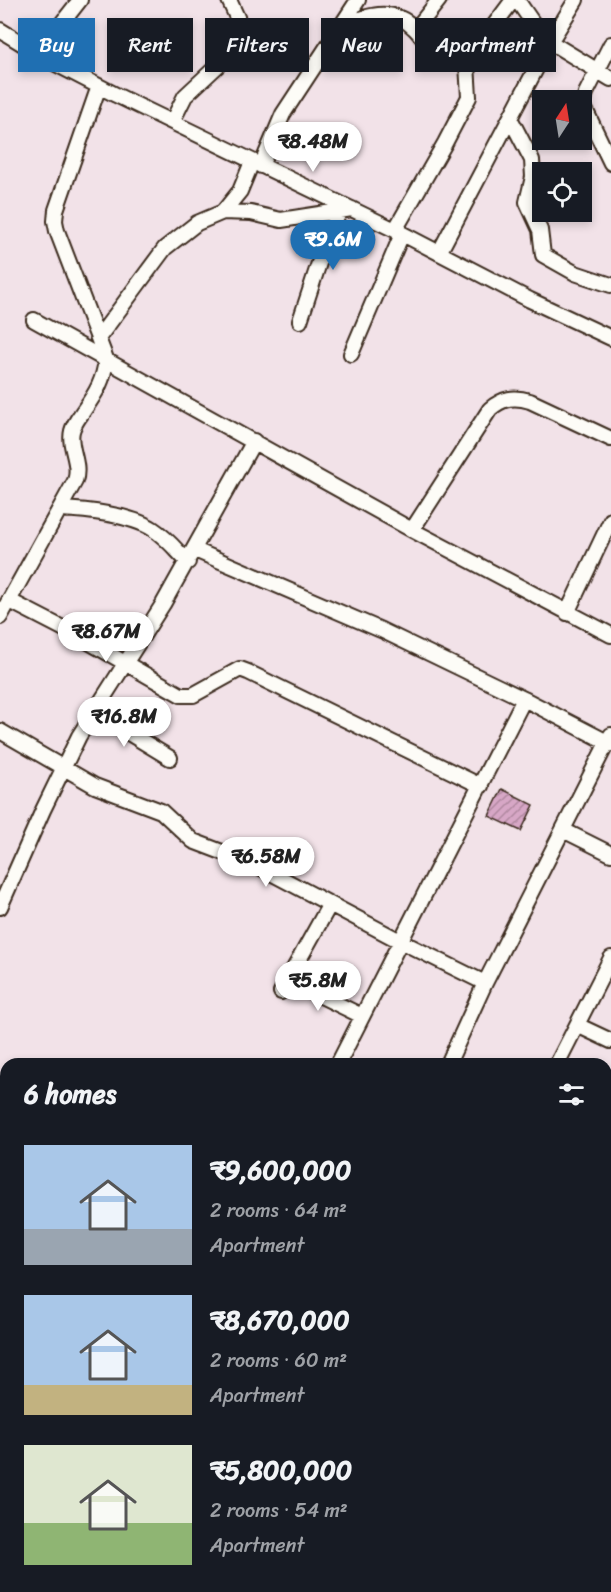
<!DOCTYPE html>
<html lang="en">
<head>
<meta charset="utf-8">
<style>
  :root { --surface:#171b24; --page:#20242c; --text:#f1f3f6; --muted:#9ea1a6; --accent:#1f6fb2 }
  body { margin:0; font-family:Sriracha,sans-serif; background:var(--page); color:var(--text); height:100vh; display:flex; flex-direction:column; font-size:22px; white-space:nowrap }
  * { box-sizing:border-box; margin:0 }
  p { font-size:20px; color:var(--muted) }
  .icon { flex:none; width:33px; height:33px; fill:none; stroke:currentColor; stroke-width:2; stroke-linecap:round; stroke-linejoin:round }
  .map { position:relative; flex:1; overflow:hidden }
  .panel { position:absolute; left:0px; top:1058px; width:612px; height:536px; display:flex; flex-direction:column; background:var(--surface); border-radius:18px 18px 0 0; box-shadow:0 3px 9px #0003 }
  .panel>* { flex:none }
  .top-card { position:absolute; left:18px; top:18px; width:576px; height:54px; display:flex; gap:12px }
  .needle { width:39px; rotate:12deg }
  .fabs { position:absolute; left:532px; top:90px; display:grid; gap:12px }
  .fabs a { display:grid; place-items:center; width:60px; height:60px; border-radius:0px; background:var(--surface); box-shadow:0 3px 9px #0003; font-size:30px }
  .price { position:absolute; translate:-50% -51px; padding:0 14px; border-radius:21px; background:#fff; color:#222; font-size:20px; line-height:39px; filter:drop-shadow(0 2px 3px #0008) }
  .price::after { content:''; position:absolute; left:50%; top:36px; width:18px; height:14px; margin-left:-9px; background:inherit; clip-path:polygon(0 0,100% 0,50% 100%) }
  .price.selected { background:var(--accent); color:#fff }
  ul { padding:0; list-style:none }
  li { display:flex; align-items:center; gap:18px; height:150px; padding:0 24px }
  li span { display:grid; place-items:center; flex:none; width:168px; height:120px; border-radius:0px; color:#555 }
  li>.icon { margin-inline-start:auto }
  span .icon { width:72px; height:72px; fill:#fffc; stroke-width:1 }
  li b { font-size:26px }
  h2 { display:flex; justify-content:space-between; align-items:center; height:72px; padding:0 24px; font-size:26px }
  .tag { padding:0 21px; border-radius:0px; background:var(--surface); box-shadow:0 3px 9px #0003; font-size:21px; line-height:54px }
  .tag.selected { background:var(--accent); color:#fff }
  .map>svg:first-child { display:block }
  .building { fill:url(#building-hatch); stroke:#3b2a1e; stroke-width:1.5 }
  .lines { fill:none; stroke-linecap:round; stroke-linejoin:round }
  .street-casing { stroke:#3b2a1e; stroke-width:18 }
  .street { stroke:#fdfcf7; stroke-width:14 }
</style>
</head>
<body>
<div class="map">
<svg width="611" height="1592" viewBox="0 0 611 1592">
  <defs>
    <pattern id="building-hatch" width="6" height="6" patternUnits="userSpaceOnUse" patternTransform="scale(1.5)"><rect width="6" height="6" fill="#d7a7c6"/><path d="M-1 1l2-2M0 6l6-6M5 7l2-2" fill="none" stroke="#b088a0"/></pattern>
  </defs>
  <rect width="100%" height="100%" fill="#f2e2e8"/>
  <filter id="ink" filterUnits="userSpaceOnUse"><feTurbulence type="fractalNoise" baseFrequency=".0167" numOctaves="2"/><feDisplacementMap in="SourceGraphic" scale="12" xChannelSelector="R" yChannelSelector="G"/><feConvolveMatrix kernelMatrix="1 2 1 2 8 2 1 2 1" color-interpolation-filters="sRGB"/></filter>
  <g filter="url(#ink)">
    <path class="building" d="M502,789l32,16 -13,26 -32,-15z"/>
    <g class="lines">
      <defs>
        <path id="street" d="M517,0l18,26 15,16 61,37
          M340,26c26,-10 52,-20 74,2 7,6 11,15 18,21 10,8 23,11 35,15
          M416,29l23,-29
          M0,30l54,33 62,32 279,135 135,70 81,38
          M611,44l-25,49 -3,12 28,58
          M54,63l4,-35 22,-28
          M510,118l22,42 1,17 -6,25 13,28 3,25 32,18 36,12
          M172,122l13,-26 43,-40 11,-19 1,-13 -11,-24
          M261,166l22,-52 75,-114
          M223,212l17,-21 12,-29
          M395,230l50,-87 24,-46 -2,-33 2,-5 44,-59
          M439,253l111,-211 26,-42
          M34,320l378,210 199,105
          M300,321l19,-58 20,-51
          M99,337l66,-89 32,-25 26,-11 28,1 30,7 71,-11
          M351,354l51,-120
          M60,509c27,1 71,6 93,20 14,9 24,22 35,33
          M412,530l78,-121c13,-11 24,-13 40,-8l81,38
          M195,550l186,80 143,69 -186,365
          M10,601l68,35 103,59h12l47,-26 8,3 233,114
          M567,613l44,-93
          M0,617l75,-136c6,-18 -7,-34 -3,-50 2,-8 8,-15 12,-21 12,-17 20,-30 22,-51l-49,-128 -2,-10 1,-11 43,-124
          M524,699l87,45
          M94,712l76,46
          M0,731l95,55 66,25 32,30 63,24 144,76 85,42
          M563,830l48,24
          M0,907l43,-97 36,-74 84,-132 91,-163
          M288,980l74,36
          M281,992l49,-88
          M577,1025l34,16
          M448,1064l37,-81 126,-248
          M557,1064l54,-106
          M606,1184h5
          M0,1212l6,3
          M0,1234l6,-9
          M606,1236l5,-1
          M606,1294h5
          M606,1346l5,-1
          M0,1400l6,3
          M606,1405l5,27
          M606,1449l5,-1
          M0,1495l6,3
          M606,1543l5,-8
          M0,1548l6,-16
          M260,1587l7,5
          M359,1587l2,5
          M450,1587l15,5
          M546,1587l11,5
          M0,1588l9,4
          M87,1592l3,-5
          M172,1592l2,-5
          M246,1592l3,-5
          M495,1592l2,-5
          M577,1592l3,-5"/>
      </defs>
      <use href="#street" class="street-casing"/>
      <use href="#street" class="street"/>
    </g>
  </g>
</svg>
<div class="fabs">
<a><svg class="needle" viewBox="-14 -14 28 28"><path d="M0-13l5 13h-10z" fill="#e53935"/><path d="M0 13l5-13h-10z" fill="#9ea1a6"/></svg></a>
<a><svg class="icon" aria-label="locate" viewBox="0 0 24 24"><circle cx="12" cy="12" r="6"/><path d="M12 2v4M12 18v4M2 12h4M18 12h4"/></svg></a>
</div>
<b class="price" style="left:313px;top:173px">₹8.48M</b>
<b class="price selected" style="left:333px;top:271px">₹9.6M</b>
<b class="price" style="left:106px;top:663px">₹8.67M</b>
<b class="price" style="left:124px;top:748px">₹16.8M</b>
<b class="price" style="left:266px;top:888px">₹6.58M</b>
<b class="price" style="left:318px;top:1012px">₹5.8M</b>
<div class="top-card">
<a class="tag selected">Buy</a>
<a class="tag">Rent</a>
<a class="tag">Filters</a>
<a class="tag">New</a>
<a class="tag">Apartment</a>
</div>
<section class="panel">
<h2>6 homes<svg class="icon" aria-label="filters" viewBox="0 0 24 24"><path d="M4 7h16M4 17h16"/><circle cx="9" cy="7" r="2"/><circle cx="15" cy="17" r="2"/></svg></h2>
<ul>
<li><span style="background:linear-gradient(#a9c7e8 70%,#9aa5b1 0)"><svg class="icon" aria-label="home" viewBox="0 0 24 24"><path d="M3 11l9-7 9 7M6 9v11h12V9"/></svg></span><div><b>₹9,600,000</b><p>2 rooms · 64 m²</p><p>Apartment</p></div></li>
<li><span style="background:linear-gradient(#a9c7e8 75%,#c2b280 0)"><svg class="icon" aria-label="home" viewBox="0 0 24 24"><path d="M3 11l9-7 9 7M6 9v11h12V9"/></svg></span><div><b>₹8,670,000</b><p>2 rooms · 60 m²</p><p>Apartment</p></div></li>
<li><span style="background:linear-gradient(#dfe7d0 65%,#8fb573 0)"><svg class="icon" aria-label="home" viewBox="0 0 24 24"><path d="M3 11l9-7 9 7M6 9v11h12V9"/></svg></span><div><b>₹5,800,000</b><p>2 rooms · 54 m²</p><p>Apartment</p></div></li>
</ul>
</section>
</div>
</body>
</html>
